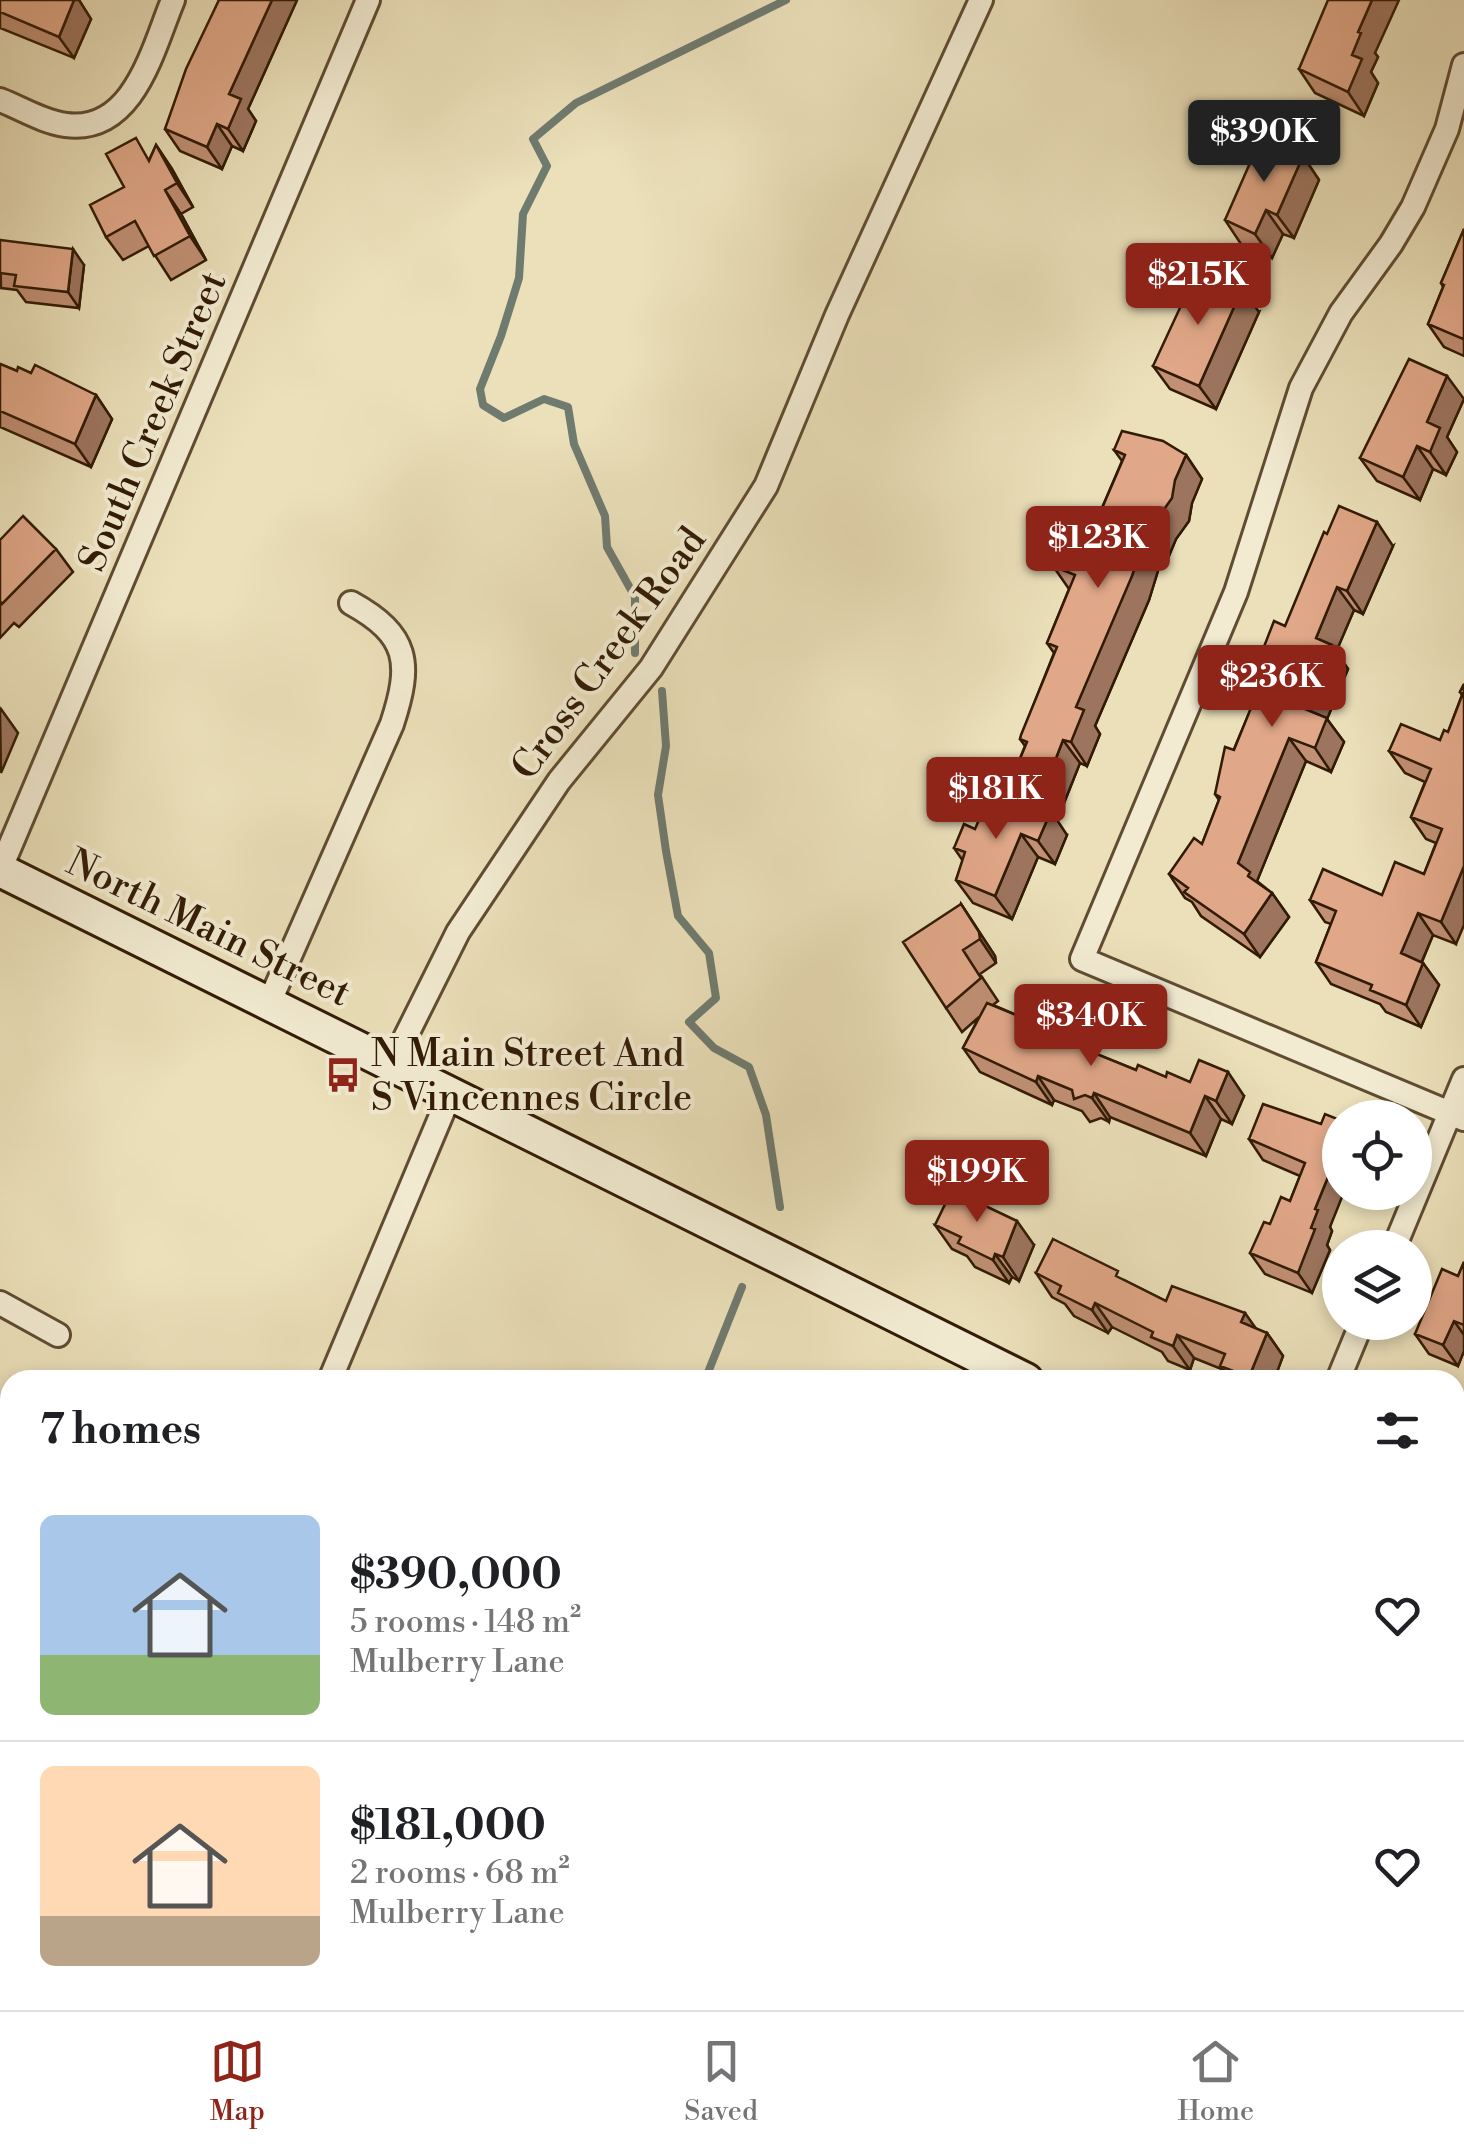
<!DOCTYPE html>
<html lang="en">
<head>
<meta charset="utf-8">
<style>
  :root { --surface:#fff; --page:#f2f2f2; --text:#202124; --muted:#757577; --line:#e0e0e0; --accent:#8f2418 }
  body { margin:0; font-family:"Libre Bodoni",serif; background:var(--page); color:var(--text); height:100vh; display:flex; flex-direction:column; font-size:38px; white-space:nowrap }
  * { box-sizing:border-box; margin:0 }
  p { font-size:32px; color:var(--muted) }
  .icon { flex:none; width:55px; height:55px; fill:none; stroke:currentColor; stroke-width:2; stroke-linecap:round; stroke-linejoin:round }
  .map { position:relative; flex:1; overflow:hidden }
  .panel { position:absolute; left:0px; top:1370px; width:1465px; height:640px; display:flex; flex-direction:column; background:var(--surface); border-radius:30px 30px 0 0; box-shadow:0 5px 15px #0003 }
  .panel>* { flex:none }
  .buttons { position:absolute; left:1322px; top:1100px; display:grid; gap:20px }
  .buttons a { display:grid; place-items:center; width:110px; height:110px; border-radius:50%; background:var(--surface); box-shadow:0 5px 15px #0003; font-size:50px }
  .price { position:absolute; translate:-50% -85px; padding:0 22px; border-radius:10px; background:var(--accent); color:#fff; font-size:32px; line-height:65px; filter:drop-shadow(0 2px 5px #0008) }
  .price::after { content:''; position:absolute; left:50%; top:60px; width:30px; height:22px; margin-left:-15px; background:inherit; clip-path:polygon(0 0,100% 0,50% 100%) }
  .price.active { background:#222; color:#fff }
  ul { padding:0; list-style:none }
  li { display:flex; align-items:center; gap:30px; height:250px; padding:0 40px }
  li+li { border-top:2px solid var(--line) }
  li span { display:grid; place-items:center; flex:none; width:280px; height:200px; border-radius:15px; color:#555 }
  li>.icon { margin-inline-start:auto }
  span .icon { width:120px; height:120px; fill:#fffc; stroke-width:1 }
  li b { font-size:42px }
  h2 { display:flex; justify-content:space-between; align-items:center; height:120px; padding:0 40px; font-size:42px }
  .tab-bar { display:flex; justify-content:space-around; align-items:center; height:140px; border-top:2px solid var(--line); background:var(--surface); font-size:28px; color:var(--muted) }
  .tab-bar a { display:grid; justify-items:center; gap:5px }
  .tab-bar .active { color:var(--accent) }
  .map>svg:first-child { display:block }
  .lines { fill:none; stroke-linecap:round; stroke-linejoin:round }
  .stream { stroke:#707b70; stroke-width:8 }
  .street-casing { stroke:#604c32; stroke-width:28 }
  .secondary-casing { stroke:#321b05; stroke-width:38 }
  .street { stroke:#f2ebd2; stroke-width:22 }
  .secondary { stroke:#f2ebd2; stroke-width:32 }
  .wall { fill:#c19075; stroke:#321b05; stroke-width:2.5 }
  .shaded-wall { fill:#9d755f; stroke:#321b05; stroke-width:2.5 }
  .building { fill:#e0a788; stroke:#321b05; stroke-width:2.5 }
  .labels { text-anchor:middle; stroke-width:8; stroke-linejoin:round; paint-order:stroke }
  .street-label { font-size:38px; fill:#321b05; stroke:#f2ebd2 }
  .poi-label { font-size:38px; fill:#321b05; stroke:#f2ebd2; text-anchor:start }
</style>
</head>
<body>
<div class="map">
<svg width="1464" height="2010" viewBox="0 0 1464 2010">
  <rect width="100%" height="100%" fill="#ebe0ba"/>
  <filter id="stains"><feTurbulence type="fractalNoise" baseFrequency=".002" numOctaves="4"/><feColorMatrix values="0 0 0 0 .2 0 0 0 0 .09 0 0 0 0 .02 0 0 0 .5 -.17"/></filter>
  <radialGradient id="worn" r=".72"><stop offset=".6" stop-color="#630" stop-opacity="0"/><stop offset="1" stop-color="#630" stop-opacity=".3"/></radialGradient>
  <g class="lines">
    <path class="stream" d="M635,653v-56l-28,-50 -2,-31 -31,-72 -6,-37 -24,-8 -40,19 -21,-13 -3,-16 21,-53 18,-58 4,-64 24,-48 -14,-27 43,-36 210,-103
      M662,691l4,55 -8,49 8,56 12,65 31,37 7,45 -27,24 25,26 35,19 17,48 14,92
      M705,1380l37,-93
      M397,2010l3,-10"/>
    <defs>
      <path id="street" d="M1464,65l-17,64 -34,78 -22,37 -50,69 -40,75 -65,204 -154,367 382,160
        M0,100c21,8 43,22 66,25 68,9 87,-77 107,-125
        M0,870l368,-870
        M270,1001l122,-277c20,-61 17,-89 -41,-121
        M393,1062l65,-130 101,-151 92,-113 115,-182 71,-171 144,-315
        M1394,1248l70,-169
        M0,1303l58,32
        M330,1380l121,-288
        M1338,1380l24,-58
        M0,1731l10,5
        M542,2000l20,10
        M69,2010l4,-10
        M1077,2010l5,-10"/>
      <path id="secondary" d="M0,870c343,167 683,341 1026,510
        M1455,1595l9,5"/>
    </defs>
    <use href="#street" class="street-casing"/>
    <use href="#secondary" class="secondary-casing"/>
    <use href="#street" class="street"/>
    <use href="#secondary" class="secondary"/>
  </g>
  <path class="wall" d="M0,0h79l12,19 -17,39 -74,-30z
    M219,0h78l-49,109 8,12 -13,30 -11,-5 -10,23 -42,-18 -15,-22z
    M1375,53l3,4 -7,15 7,11 -14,33 -49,-23 -16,-24z
    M156,145l16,24 21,38 -12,7 25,46 -35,20 -22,-34 -26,14 -17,-23 18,-50 26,-29z
    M1303,156l16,24 -25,58 -11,-4 -11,24 -31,-14 -16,-24z
    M1464,229v127l-20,-9 -16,-23 15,-37 -2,-4z
    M0,240l84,25 -5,43 -53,-6 -9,-12 -16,-2z
    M1259,312l-43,97 -46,-20 -17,-23z
    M0,364l17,7 14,2 65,22 16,24 -21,48 -91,-40z
    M1464,399l-17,38 10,15 -11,23 -13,-6 -13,31 -43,-19 -17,-23z
    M1114,450l72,5 16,24 -10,24 -3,18 -13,18 -10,24 -5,-2 -12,39 -54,126 5,8 -13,32 -7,-3 -16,40 -31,-13 -16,-24 8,-20 -5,-7 34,-86 -7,-10 22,-54 -16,-23 31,-16 38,-89z
    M0,540l56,9 17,23 -54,55 -5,-4 -14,15z
    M1393,546l-30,68 -9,-4 -18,42 12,17 -21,50 17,23 -13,30 -25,-11 -49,120 15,12 17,24 -29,40 -59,-41 -9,-14 -7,-4 -16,-24 33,-30 17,-44 -4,-6 51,-121 -8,-11 27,-36z
    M1464,684l-8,260 -23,-9 -11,27 17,23 -18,42 -35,-15 -6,-8 -49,-20 -15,-22 15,-38 -6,-2 -15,-22 72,-5 42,-21 12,-31 -10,-4 -15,-22 14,-35 -20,-9 -16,-22 51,-11 8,-8 14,-37 -2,-3z
    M975,829l92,6 -12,29 -17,-7 -26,62 -39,-16 -17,-23 7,-19 -9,-13z
    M961,904l34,52 1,7 -16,11 18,27 -5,4 64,27 6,9 73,29 54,12 54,14 -12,28 -11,-5 -15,37 -96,-39 -1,5 -8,-4 -11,4 -8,-11 -28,-11 -2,5 -72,-33 -17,-24 16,-31 -17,15 -16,-24z
    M1340,1120v72l-10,35 2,4 -5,14 3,5 -18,43 -47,-19 -15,-21 20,-29 20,-23 10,-25 -37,-16 -14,-21z
    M935,1225l99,20 -15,36 -7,-4 -3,6 -34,-16 -8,-11 -15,-7z
    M1464,1262v89l-6,15 -29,-12 -14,-20 43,-58z
    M1036,1273l88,7 42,21 101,32 16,23 -9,24h-44l-6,-10 -30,-12 -4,12 -22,-9 -6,-9 -50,-25 -4,6 -34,-17 -9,-12 -13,-7z"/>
  <path class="shaded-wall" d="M74,0h5l12,19 -17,39 -15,-21z
    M272,0h25l-49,109 8,12 -13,30 -15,-22 1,-35z
    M1372,0h27l-24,53 3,4 -7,15 7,11 -14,33 -16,-24 4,-37 6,-23z
    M217,124l15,22 -10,23 -15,-22z
    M156,145l16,24 21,38 -16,-24z
    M1303,156l16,24 -25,58 -17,-23z
    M165,190l16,24 25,46 -16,-24z
    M1266,210l17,24 -11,24 -17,-24z
    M73,249l11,16 -5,43 -11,-16z
    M1242,289l17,23 -43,97 -17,-23z
    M1447,376l17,23 -17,38 10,15 -11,23 -16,-23 -3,-30z
    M96,395l16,24 -21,48 -16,-23z
    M1417,446l16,23 -13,31 -17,-23z
    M1186,455l16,24 -10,24 -3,18 -13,18 -10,24 -17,-24z
    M1377,522l16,24 -30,68 -16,-23z
    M1145,538l16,23 -12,39 -54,126 5,8 -13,32 -16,-24 5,-35z
    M1337,587l17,23 -18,42 12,17 -21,50 17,23 -13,30 -16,-24 -10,-39 11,-71z
    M1,709l17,24 -17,40 -1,-61z
    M1289,738l17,23 -49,120 10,14 -3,5 -26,-37z
    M1063,740l17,23 -16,40 -16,-24z
    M1051,811l16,24 -12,29 -17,-23z
    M1021,834l17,23 -26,62 -17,-23z
    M1464,866v59l-8,19 -15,-22z
    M1272,893l17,24 -29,40 -16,-23z
    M961,904l34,52 1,7 -16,-24z
    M1418,913l15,22 -17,40 -15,-22z
    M1423,963l16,22 -18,42 -15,-22z
    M1228,1072l16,24 -12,28 -16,-23z
    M1038,1076l16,24 -2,5 -16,-23z
    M1094,1093l16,24 -1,5 -17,-24z
    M1205,1096l16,23 -15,37 -16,-23z
    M1337,1155l3,5v32h4l-14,35 2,4 -5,14 3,5 -18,43 -14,-20 13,-45 4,-19z
    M1017,1221l17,24 -15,36 -16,-24z
    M995,1254l17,23 -3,6 -16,-23z
    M1095,1303l17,24 -4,6 -16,-23z
    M1245,1313l17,24 -21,-15z
    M1454,1321l10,14v16l-6,15 -15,-21z
    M1267,1333l16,23 -9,24h-23l-2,-3z
    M1177,1335l17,23 -4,12 -17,-24z
    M1464,1422v57l-9,18v-57z"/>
  <path class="building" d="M0,0h74l-15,37 -59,-25z
    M219,0h53l-43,94 12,5 -13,30 -11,-5 -10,23 -42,-18 21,-60z
    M1328,0h44l-14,32 3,1 -9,22 10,4 -14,33 -49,-23z
    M136,138l13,23 7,-16 21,38 -12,7 25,46 -36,20 -19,-35 -29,16 -16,-32 34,-18 -18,-33z
    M1261,138l42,18 -26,59 -11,-5 -11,24 -30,-14z
    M1464,229v108l-1,2 -35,-15 16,-39 -3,-2z
    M0,240l73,9 -5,43 -54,-6 2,-11 -16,-2z
    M1198,269l44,20 -43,97 -46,-20z
    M1409,359l38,17 -20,46 13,6 -10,24 -13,-6 -14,31 -43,-19z
    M0,364l17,7 1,-4 13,6 4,-8 61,30 -21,49 -75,-33z
    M1122,431l41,10 23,14 -11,25 -3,18 -12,17 -11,24 -4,-1 -13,38 -56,131 8,3 -13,32 -8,-2 -15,39 -31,-13 10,-24 -7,-3 1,-4 36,-88 -10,-4 28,-68 -22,-9 10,-25 21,9 41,-95 -11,-5z
    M1339,506l38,16 -30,69 -10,-4 -21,51 16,7 -27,64 22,9 -12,30 -26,-10 -51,125 12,9 -2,4 24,17 -28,41 -60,-42 4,-4 -19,-14 25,-36 8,6 18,-47 -5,-3 10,-47 9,3 34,-84 -10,-4 16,-41 11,5 39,-94 3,2z
    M23,516l33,33 -54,55 -2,-3v-61z
    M1464,684v182l-23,56 -23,-9 -17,40 22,10 -17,42 -36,-15 2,-5 -56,-23 20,-51 -26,-11 13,-31 59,26 13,-33 29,12 18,-45 -31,-12 20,-48 -42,-18 12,-27 39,16 4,-10 4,2 15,-39 -3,-1z
    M988,799l29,12 5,-12 29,12 -13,30 -17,-7 -26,62 -39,-16 9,-28 -11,-4 10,-24 11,5z
    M961,904l18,28 1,7 -17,11 18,28 -35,30 -43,-66z
    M987,1003l70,29 -2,5 81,33 2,-5 28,12 1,-5 23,10 9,-22 29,12 -12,29 -11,-5 -15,37 -96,-40 -2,5 -7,-3 -11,4 -2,-9 -34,-14 -2,6 -73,-34z
    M1263,1104l58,20 4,-10 15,6v37l-3,-2 -22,54 3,1 -7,18 4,1 -17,44 -48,-20 14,-31 6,2 11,-27 9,4 15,-38 -56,-24z
    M952,1190l65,31 -14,36 -8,-3 -2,6 -35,-17 3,-6 -26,-12z
    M1053,1239l65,32 -2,5 50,25 6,-15 73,27 -4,9 26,11 -18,44 -29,-11 5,-12 -48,-19 -4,11 -22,-9 2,-5 -58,-29 -3,7 -34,-17 3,-7 -25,-13z
    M1464,1262v63l-10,-4 -11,24 -28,-11 27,-65 16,7z
    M1455,1413l9,4v5l-9,18z"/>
  <defs>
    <symbol id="bus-bare" viewBox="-9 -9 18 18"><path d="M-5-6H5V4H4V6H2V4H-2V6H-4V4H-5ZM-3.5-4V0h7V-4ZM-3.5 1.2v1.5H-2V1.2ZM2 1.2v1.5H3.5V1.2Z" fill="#8f2418" stroke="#f2ebd2" stroke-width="2.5" paint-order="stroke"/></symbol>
  </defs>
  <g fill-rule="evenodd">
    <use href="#bus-bare" x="318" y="1050" width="50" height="50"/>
  </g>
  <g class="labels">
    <g class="street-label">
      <text transform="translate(152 421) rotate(-67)" y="13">South Creek Street</text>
      <text transform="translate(608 653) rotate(-54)" y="13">Cross Creek Road</text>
      <text transform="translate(209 927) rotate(26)" y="13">North Main Street</text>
    </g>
    <g class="poi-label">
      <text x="371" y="1066">N Main Street And<tspan x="371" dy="44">S Vincennes Circle</tspan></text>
    </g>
  </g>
  <rect width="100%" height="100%" filter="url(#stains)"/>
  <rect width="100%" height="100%" fill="url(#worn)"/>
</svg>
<div class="buttons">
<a><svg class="icon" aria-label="locate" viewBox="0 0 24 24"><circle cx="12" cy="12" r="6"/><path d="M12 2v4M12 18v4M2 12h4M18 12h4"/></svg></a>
<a><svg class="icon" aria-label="layers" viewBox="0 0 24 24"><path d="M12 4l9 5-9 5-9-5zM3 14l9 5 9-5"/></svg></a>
</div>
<b class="price active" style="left:1264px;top:185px">$390K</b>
<b class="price" style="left:1198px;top:328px">$215K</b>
<b class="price" style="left:1098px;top:591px">$123K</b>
<b class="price" style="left:1272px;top:730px">$236K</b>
<b class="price" style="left:996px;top:842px">$181K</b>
<b class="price" style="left:1091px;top:1069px">$340K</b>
<b class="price" style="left:977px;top:1225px">$199K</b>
<section class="panel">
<h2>7 homes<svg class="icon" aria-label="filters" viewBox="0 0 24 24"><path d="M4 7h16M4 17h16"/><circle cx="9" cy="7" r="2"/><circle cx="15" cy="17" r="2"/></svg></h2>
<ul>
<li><span style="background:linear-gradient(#a9c7e8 70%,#8fb573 0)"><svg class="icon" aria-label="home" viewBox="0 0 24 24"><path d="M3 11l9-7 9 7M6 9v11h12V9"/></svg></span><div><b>$390,000</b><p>5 rooms · 148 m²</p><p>Mulberry Lane</p></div><svg class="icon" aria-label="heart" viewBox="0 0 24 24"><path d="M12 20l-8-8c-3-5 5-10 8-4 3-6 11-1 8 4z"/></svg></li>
<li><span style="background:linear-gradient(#ffd9b3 75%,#b9a48a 0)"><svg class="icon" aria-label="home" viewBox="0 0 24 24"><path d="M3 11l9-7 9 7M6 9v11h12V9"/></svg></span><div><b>$181,000</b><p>2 rooms · 68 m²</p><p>Mulberry Lane</p></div><svg class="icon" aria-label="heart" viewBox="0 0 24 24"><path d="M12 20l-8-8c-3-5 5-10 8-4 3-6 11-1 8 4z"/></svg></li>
</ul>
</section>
</div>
<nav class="tab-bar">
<a class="active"><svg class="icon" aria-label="map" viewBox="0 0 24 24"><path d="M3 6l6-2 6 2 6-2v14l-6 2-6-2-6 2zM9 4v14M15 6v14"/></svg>Map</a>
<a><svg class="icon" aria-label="saved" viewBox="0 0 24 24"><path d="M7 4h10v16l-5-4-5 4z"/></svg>Saved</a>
<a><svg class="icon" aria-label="home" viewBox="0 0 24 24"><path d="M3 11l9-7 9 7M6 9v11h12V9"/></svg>Home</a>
</nav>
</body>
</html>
